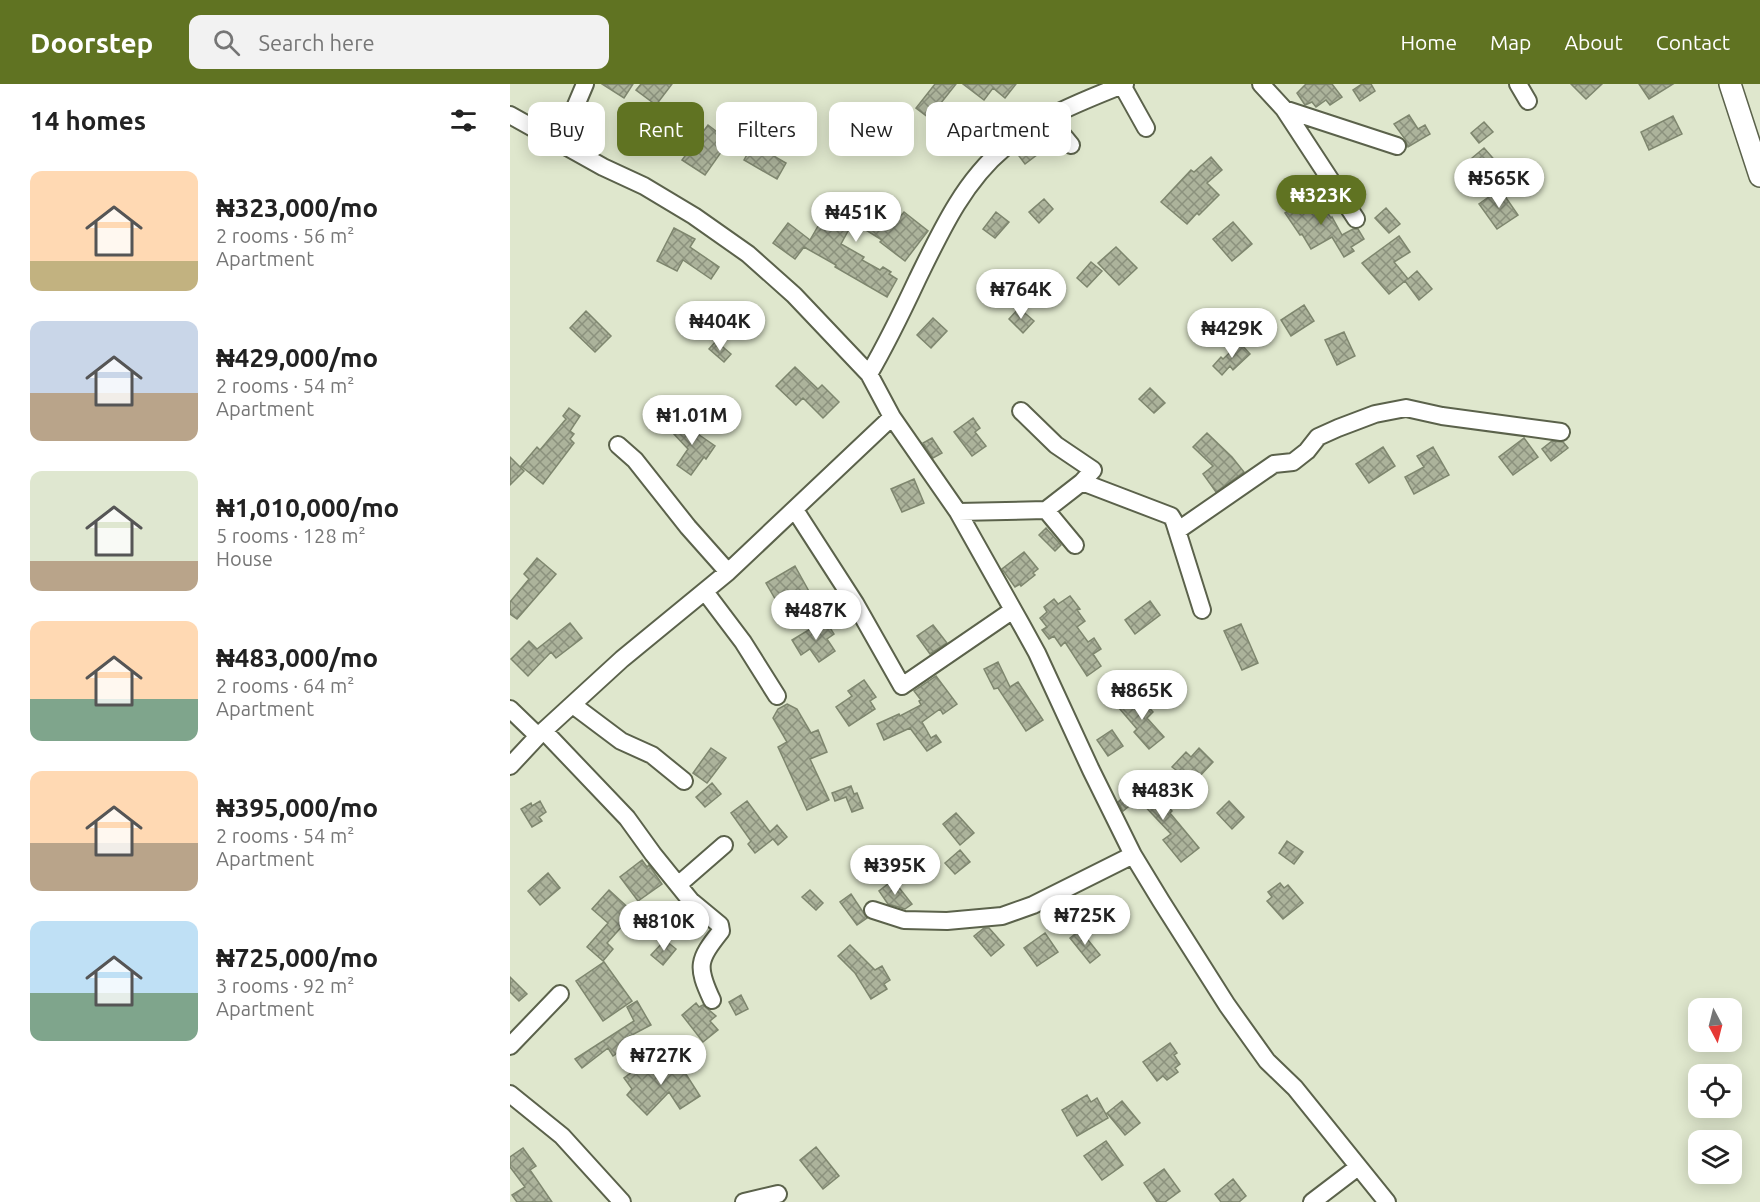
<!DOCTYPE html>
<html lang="en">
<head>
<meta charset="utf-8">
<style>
  :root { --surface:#fff; --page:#f2f2f2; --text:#222; --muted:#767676; --accent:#607322 }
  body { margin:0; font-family:Ubuntu,sans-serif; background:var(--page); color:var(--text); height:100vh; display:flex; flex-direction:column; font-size:22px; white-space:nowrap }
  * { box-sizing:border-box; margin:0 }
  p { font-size:20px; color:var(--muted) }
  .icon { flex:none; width:33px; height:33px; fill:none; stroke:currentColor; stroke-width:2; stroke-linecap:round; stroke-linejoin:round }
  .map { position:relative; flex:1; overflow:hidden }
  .side { display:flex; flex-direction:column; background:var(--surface); width:510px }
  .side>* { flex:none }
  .banner { position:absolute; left:18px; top:18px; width:570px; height:54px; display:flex; gap:12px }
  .needle { width:39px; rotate:173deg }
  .buttons { position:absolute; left:1178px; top:914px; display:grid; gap:12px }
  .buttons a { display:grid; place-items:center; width:54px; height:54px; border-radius:12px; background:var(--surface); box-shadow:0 3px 15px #0003; font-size:30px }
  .price { position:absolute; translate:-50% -51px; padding:0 14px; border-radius:21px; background:#fff; color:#222; font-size:20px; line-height:39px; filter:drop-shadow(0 2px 3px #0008) }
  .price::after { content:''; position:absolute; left:50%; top:36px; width:18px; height:14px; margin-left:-9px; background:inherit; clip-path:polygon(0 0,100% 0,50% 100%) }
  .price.active { background:var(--accent); color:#fff }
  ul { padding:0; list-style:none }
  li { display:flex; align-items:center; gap:18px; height:150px; padding:0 30px }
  li span { display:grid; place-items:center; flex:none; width:168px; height:120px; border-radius:12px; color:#555 }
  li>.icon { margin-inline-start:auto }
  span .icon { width:72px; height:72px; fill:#fffc; stroke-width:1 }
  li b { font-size:26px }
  h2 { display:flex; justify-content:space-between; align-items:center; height:72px; padding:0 30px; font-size:26px }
  .chip { padding:0 21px; border-radius:12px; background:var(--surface); box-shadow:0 3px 15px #0003; font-size:21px; line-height:54px }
  .chip.active { background:var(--accent); color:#fff }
  header { display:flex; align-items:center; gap:36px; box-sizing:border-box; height:84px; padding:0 30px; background:var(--accent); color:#fff }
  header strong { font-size:28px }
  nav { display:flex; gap:33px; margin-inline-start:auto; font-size:21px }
  .search { width:420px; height:54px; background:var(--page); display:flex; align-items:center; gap:15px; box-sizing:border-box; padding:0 21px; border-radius:12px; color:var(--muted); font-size:22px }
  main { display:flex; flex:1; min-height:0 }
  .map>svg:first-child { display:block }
  .building { fill:url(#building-cross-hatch); stroke:#7e866e; stroke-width:1.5 }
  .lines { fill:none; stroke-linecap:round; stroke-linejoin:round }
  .minor-casing { stroke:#5b624b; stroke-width:20 }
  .major-casing { stroke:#5b624b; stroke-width:24 }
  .minor { stroke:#fff; stroke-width:16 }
  .major { stroke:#fff; stroke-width:21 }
</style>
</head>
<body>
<header>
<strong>Doorstep</strong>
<div class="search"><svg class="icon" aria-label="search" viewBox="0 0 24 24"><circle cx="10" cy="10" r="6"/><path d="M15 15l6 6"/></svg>Search here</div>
<nav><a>Home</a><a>Map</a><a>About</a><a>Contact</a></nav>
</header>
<main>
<section class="side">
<h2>14 homes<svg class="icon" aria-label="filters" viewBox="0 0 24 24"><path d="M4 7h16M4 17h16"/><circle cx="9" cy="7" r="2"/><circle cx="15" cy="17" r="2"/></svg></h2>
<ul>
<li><span style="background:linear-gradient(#ffd9b3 75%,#c2b280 0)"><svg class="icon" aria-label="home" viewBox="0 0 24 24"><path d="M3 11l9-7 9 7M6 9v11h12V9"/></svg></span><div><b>₦323,000/mo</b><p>2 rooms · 56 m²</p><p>Apartment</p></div></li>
<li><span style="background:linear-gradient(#c9d6e8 60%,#b9a48a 0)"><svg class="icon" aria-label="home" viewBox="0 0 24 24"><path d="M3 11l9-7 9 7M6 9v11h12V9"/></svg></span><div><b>₦429,000/mo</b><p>2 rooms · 54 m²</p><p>Apartment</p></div></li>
<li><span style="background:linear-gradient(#dfe7d0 75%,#b9a48a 0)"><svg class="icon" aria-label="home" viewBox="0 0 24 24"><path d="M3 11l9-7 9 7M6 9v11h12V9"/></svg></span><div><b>₦1,010,000/mo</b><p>5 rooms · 128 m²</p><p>House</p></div></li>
<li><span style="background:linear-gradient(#ffd9b3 65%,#7fa58c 0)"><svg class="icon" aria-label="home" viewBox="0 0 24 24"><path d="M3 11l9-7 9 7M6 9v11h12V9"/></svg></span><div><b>₦483,000/mo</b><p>2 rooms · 64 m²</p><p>Apartment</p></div></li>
<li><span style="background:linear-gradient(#ffd9b3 60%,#b9a48a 0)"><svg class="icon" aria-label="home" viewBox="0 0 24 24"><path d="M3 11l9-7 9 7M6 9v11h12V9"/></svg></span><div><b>₦395,000/mo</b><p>2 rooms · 54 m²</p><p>Apartment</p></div></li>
<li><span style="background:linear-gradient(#bfe0f5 60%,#7fa58c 0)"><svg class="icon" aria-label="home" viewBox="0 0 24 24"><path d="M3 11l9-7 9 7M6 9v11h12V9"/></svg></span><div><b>₦725,000/mo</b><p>3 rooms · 92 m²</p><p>Apartment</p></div></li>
</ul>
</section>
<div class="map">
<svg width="1250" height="1118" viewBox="0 0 1250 1118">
  <defs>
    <pattern id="building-cross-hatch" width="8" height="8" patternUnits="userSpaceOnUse" patternTransform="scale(1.5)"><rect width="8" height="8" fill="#acb39b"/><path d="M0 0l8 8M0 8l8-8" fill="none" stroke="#8b917d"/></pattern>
  </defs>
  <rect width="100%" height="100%" fill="#dfe7cd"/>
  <path class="building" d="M92,0h31l-9,14z
    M131,0h31l-16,21 -20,-15z
    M425,0h21l-27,34 -13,-10z
    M453,0h53l-11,14 -12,-10 -9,12z
    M796,0h26l10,13 -12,8 -4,-5 -10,7 -4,-5 -7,3 -8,-12z
    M852,0h9l4,7 -15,10 -7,-11z
    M1061,0h31l-16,15z
    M1129,0h34l-24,15z
    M899,31l9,14 7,-4 5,9 -22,13 -3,-8 -11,-15z
    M1163,32l9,18 -33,16 -8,-18z
    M974,38l9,10 -14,11 -8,-10z
    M198,41l21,16 -24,34 -23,-15z
    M519,58l9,12 -13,10 -9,-12z
    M243,60l33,19 -9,16 -33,-19z
    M974,64l14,16 -18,15 -14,-16z
    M701,73l11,13 -15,13 12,12 -20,20 -2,-2 -10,11 -26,-22 30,-32 3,2z
    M990,105l18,26 -21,14 -18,-25z
    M804,109l17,25 1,-1 10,18 11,-6h5l6,10 -13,8 3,4 -10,6 -12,-20 -21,12 -9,-15 -2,1 -15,-22z
    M534,115l9,10 -14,14 -10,-11z
    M347,118l36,23 11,-13 24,19 -23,30 -25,-19 2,-2 -29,-18 -12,22 23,13 -2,3 18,10 3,-3 8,5 -2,2 8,5 -10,18 -52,-30 1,-2 -32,-18 -9,12 -22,-16 15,-20 22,17 19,-33 22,13 -5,-3z
    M876,124l14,16 -11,9 -14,-15z
    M486,128l13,10 -14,16 -12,-9z
    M723,138l19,22 -20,17 -19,-22z
    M164,144l21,11 -5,8 29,20 -8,12 -28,-19 -6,11 -20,-10z
    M889,152l11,16 -16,10 14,17 9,-8 15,18 -13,11 -14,-19 -16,13 -27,-31z
    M606,163l21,21 -18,17 -21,-22z
    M581,178l11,9 -15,16 -10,-9z
    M794,221l10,16 -23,15 -10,-16z
    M509,224l15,13 -11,12 -14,-14z
    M76,227l25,25 -16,16 -25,-24z
    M423,234l14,13 -16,17 -14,-13z
    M834,248l11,24 -18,9 -12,-25z
    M206,257l15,13 -7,8 -15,-13z
    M730,259l10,11 -17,16 -3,-4 -8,9 -9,-9 8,-9 2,2z
    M285,283l23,22 4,-4 17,17 -16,16 -20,-20 -7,7 -20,-19z
    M640,304l15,15 -11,10 -15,-14z
    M59,324l11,8 -10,15 4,3 -4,5 4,4 -31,41 -22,-18 16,-19 3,3 26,-31 -3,-3z
    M178,333l11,11 -4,4 20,14 -9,13 -2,-2 -13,18 -14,-10 11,-16 -16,-17z
    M463,334l7,10 -5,4 11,14 -14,10 -18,-24z
    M697,349l25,24 12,15 -28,20 -13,-18 10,-8 -20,-19z
    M422,354l10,15 -9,5 -10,-15z
    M1014,354l14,19 -25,18 -14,-18z
    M1042,357l11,1 5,6 -17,13 -9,-12z
    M873,363l12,19 -26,17 -13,-19z
    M923,363l16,28 -35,19 -9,-17 19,-10 -7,-11z
    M0,373l14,14 -14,14z
    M404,395l10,24 -22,9 -11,-23z
    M536,444l15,17 -6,6 -16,-16z
    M514,468l14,17 -5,4 2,2 -14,11 -1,-2 -5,3 -13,-18z
    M27,474l19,16 -39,45 -7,-5v-12l19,-23 -5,-5z
    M285,482l16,29 -29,16 -16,-28z
    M560,512l10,13 -3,1 8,11 -8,6 11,15 6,-4 7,11 -8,5 8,12 -14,10 -22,-34 -4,4 -7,-10 -5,3 -7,-9 5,-3 -7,-9 7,-6 -3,-5 10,-8 4,5z
    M640,517l10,14 -25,19 -10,-14z
    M315,536l9,14 -7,5 8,12 -16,11 -9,-13 -9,6 -9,-15z
    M60,539l12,15 -26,20 -5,-6 -23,24 -17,-17 18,-18 8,8z
    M731,540l17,39 -16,7 -18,-39z
    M423,541l14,18 -17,11 -13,-18z
    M488,578l12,25 8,-5 25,38 -17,11 -28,-43 -4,1 -10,-20z
    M426,592l21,28 -14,10 -3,-5 -18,13 9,16 5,-3 5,7 -14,9 -17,-23 -26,12 -7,-16 22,-10 1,2 21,-11 -2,-4 2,-1 -7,-9z
    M354,596l12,17 -6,4 5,8 -26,17 -13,-19 16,-11 -4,-5z
    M626,609l17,19 -6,6 17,19 -15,12 -15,-17 3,-3 -18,-21z
    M277,620l10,5 14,24 7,-3 9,22 -17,7 19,41 -22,10 -29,-63 9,-5 -14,-24 5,-9z
    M602,646l11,16 -15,10 -11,-16z
    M201,664l15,10 -19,25 -14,-10z
    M689,664l14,14 -28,30 -15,-15 6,-7 -4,-3 14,-15 5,5z
    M635,698l27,29 -2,2 29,35 -18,14 -18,-22 8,-6 -33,-35 -15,12 -5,-9 11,-9 2,2z
    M202,699l9,11 -16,13 -9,-10z
    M341,702l3,8 3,-1 6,15 -11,4 -6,-15 -11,4 -3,-8z
    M30,717l6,11 -7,5 3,4 -10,6 -11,-18 10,-6 1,3z
    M237,717l23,31 7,-7 10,12 -9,8 -5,-6 -18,14 -7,-9 3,-3 -20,-28z
    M719,717l15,16 -12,12 -15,-16z
    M446,729l18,20 -14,12 -17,-21z
    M777,757l16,11 -9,12 -15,-11z
    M450,766l10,12 -15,12 -10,-11z
    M132,776l5,7 2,-2 13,19 -24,17 -18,-24z
    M38,789l12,15 -20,17 -12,-14z
    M383,796l19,24 -7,5 -17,-5 -9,-13z
    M770,799l4,5 4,-3 15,18 -20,16 -16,-18 5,-4 -4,-5z
    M99,806l25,23 -27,30 6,6 -10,12 -16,-14 21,-24 -16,-14z
    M300,806l13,13 -7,7 -14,-13z
    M341,810l16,24 -10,7 -17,-23z
    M474,844h5l15,17 -13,11 -17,-20z
    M570,846l20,25 -10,8 -20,-25z
    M535,849l13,19 -21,14 -13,-18z
    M155,856l11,9 -13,16 -12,-10z
    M340,861l25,25 7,-4 8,14 -6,4 3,5 -16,10 -16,-26 -17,-17z
    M94,878l28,39 -29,20 -27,-40z
    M0,893l17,17 -8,7 -9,-9z
    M231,911l7,14 -12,6 -7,-13z
    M127,917l14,24 -23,12 4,6 -19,13 -5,-8 -26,20 -7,-9 59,-38 -7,-14z
    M186,919l3,4 4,-2 13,11 -6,5 8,9 -15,12 -21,-27z
    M660,959l7,10 -3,2 6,9 -5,4 3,4 -11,8 -4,-4 -6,5 -14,-19z
    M165,973l25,39 -20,13 -11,-17 -22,23 -20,-20 5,-6 -8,-11 20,-15 7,9z
    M577,1011l4,7 6,-4 11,20 -31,18 -15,-26z
    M612,1017l18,22 -15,12 -18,-22z
    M596,1057l17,24 -21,15 -18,-24z
    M306,1063l23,29 -16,13 -23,-29z
    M13,1064l13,18 -6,4 22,32h-35l-5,-7 13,-8 -15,-20v-10z
    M654,1085l16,22 -15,11h-8l-13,-19z
    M723,1095l13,17 -7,6h-18l-6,-8z"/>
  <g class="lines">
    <defs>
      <path id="minor" d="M751,0l23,25 72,110
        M1008,0l10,17
        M612,1l24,43
        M774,25l113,37
        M0,31l93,52 41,19 50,30 54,38 46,41 75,79 23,43 66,95 63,112 16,29 54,117 42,85 28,46 66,104 40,56 28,27 92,114
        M538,33l23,28
        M50,59l25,-59
        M359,290c18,-31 33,-62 48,-94 23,-47 46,-98 87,-132 36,-31 78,-47 121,-64
        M511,327l35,34 37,25 -11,12
        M108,361l17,15 53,67 40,45
        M285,426l60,93 47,83 111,-76
        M536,426l36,-28 89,34 3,5 28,89
        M448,428l88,-2 29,35
        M667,447l97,-67 19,-2 14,-11 11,-14 20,-9 37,-14 31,-6 36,8 119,16
        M196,509l37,49 34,54
        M63,621l48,36 31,14 32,26
        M0,625l28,27
        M34,647l83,87 26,36 38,47 29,24 1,6c-23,29 -25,35 -9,69
        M0,682l28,-30 84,-77 106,-87 164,-155
        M168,801l46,-40
        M363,826l31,10 43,1 55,-5 31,-11 100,-50
        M0,962l50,-52
        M0,1010l52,42 60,66
        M234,1118l34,-8
        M802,1118l46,-35"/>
      <path id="major" d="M1220,0l30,92"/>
    </defs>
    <use href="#minor" class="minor-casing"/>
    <use href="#major" class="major-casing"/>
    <use href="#minor" class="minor"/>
    <use href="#major" class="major"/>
  </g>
</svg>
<div class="buttons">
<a><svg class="needle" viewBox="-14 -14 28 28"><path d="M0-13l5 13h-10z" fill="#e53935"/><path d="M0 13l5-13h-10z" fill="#767676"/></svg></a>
<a><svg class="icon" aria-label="locate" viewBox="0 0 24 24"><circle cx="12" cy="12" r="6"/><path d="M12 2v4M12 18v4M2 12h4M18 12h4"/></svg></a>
<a><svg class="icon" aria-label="layers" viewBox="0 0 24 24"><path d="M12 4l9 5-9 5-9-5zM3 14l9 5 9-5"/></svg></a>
</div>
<b class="price" style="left:989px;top:125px">₦565K</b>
<b class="price active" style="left:811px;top:142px">₦323K</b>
<b class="price" style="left:346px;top:159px">₦451K</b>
<b class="price" style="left:511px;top:236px">₦764K</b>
<b class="price" style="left:210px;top:268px">₦404K</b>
<b class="price" style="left:722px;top:275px">₦429K</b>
<b class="price" style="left:182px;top:362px">₦1.01M</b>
<b class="price" style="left:306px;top:557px">₦487K</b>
<b class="price" style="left:632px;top:637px">₦865K</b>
<b class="price" style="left:653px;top:737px">₦483K</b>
<b class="price" style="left:385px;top:812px">₦395K</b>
<b class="price" style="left:575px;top:862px">₦725K</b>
<b class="price" style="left:154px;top:868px">₦810K</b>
<b class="price" style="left:151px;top:1002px">₦727K</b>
<div class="banner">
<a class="chip">Buy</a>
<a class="chip active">Rent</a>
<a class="chip">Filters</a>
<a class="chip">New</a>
<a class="chip">Apartment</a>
</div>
</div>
</main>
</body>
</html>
